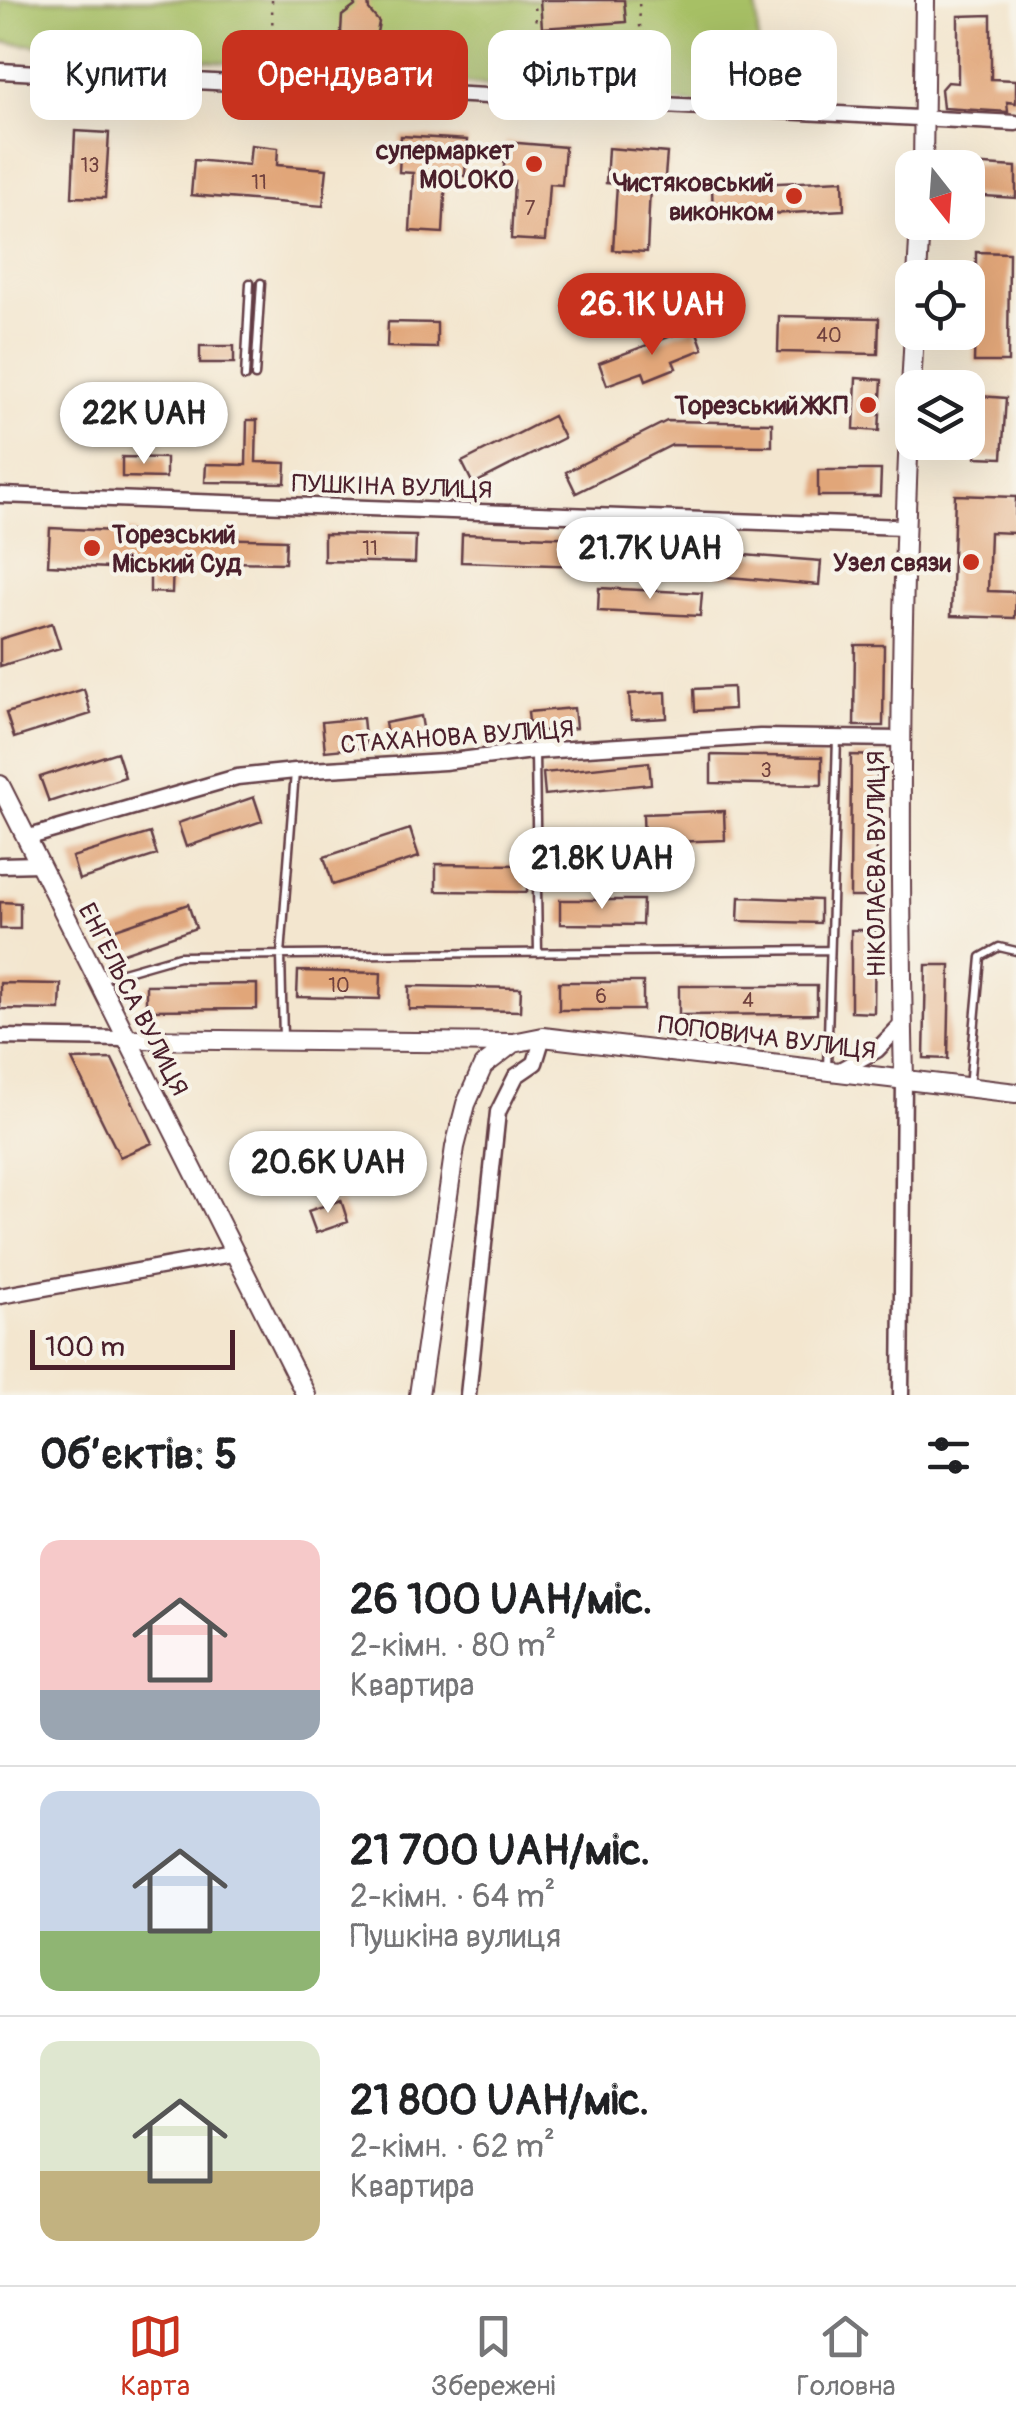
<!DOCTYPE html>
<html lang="uk">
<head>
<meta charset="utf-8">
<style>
  :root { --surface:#fff; --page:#f6f6f6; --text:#202124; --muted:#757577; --line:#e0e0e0; --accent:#c8321e }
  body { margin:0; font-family:Pangolin,sans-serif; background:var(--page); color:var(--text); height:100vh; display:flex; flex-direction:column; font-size:38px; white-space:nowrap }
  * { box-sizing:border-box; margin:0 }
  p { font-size:32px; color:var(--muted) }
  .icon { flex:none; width:55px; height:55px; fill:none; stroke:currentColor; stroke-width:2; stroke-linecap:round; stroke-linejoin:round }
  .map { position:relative; height:1395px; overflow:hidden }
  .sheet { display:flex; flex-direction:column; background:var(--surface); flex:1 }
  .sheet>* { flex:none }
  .guide { position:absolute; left:30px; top:30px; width:958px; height:90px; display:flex; gap:20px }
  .needle { width:65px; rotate:163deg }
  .controls { position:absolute; left:895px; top:150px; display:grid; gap:20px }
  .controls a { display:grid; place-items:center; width:90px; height:90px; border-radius:20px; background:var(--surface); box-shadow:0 10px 40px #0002; font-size:50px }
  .scale { position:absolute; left:30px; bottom:25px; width:205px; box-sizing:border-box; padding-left:10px; border:5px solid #4a1f2b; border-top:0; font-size:28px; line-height:35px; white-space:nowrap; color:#4a1f2b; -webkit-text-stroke:8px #f7f3e8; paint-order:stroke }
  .price { position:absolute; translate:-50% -85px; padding:0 22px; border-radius:35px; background:#fff; color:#222; font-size:32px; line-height:65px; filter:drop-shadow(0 2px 5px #0008) }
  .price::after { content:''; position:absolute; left:50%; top:60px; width:30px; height:22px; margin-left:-15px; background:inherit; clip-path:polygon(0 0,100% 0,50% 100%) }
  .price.current { background:var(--accent); color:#fff }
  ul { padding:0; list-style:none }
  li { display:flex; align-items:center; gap:30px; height:250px; padding:0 40px }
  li+li { border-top:2px solid var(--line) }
  li span { display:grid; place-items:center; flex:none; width:280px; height:200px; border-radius:20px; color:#555 }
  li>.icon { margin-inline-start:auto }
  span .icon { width:120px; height:120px; fill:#fffc; stroke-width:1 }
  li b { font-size:42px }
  h2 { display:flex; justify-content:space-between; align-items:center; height:120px; padding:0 40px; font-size:42px }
  .pill { padding:0 35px; border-radius:20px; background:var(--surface); box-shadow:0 10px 40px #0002; font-size:35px; line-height:90px }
  .pill.current { background:var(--accent); color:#fff }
  .menu { display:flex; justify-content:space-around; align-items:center; height:140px; border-top:2px solid var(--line); background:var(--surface); font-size:28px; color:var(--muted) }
  .menu a { display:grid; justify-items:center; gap:5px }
  .menu .current { color:var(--accent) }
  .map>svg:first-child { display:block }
  .green { fill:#a7c065; stroke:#787048; stroke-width:2.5 }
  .building { fill:#e1a679 }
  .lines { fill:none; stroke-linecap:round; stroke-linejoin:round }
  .service-casing { stroke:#633d44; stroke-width:11 }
  .minor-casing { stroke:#633d44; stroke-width:19 }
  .tertiary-casing { stroke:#633d44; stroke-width:22 }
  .path { stroke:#633d44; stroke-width:2.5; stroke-dasharray:2.5 8; stroke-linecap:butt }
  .service { stroke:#fff; stroke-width:6 }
  .minor { stroke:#fff; stroke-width:14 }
  .tertiary { stroke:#fff; stroke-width:18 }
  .poi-dot { fill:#c8321e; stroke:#f7f3e8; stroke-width:4 }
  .labels { text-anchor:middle; stroke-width:8; stroke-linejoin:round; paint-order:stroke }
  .number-label { font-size:20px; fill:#70413e }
  .poi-label { font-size:25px; font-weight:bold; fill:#4a1f2b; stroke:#f7f3e8; text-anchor:end }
  .street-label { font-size:25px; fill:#4a1f2b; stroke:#f7f3e8 }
</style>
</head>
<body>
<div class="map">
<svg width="1016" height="1395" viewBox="0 0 1016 1395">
  <rect width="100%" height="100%" fill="#f7f3e8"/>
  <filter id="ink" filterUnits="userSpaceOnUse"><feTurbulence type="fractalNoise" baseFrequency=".01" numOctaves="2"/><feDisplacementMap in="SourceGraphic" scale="20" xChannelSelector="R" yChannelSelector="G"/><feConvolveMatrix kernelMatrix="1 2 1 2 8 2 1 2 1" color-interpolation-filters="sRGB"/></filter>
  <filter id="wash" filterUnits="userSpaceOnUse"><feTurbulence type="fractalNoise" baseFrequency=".0048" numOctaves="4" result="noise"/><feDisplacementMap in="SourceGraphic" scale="40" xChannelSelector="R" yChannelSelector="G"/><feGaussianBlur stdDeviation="2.25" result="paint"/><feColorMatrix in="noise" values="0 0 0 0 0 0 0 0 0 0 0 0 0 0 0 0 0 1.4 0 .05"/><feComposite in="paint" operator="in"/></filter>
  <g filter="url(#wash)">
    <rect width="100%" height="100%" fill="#f3e6cf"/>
    <path class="green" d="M0,0h756l6,110 -762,-68z"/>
    <g id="blocks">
      <path class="building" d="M354,0h14l1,10 10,12 -3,16 -15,8 -14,-4 -6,-10 1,-16 13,-10z
        M540,0h84l2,22 -84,6z
        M991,15v64l25,1v23l-9,-1 1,10 -65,-4 -2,-19 6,-7 11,1v-67z
        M75,131l34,2 -4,65 -33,-1z
        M401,136l66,4 -2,36 -19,-1 -3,58 -33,-2 3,-58 -14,-1z
        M506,142l59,5 -3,38 -13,-1 -4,57 -34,-2 3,-58 -11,-1z
        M251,145l27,3 -1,17 50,4 -4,37 -132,-11 3,-35 55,5z
        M608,148l59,5 -3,35 -14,-1 -3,65 -34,-2 4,-66 -11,-1z
        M968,164l48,3v31l-48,-3z
        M843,180l1,30 -131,7 -1,-31z
        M976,252l33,1 -1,109h-34l1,-43h-5v-26h6z
        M779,316l100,2 -1,36 -100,-2z
        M388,322l49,1v25l-50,-1z
        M695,327l8,22 -30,12 3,7 -30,12 -3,-8 -36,13 -8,-22z
        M200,346h34v17h-34z
        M856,378l26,2 -3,51 -25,-2z
        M979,396l27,2 -4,60 -26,-1z
        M553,416l11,22 -91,46 -11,-22z
        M247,420h10l-1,42 30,1 -1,20 -80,-1 1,-18 40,1z
        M667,421l105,2v23l-100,-1 -96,48 -10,-21z
        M122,457l44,1v20l-44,-1z
        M818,470h63l-1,26h-62z
        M955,495l61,2 -1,36 -25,-1 -2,59 28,1 -1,26 -64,-2z
        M50,528l85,4v4l151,4 -1,23 -112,-2 -1,32 -22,-1v-22l-102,-5z
        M324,534l92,2 -1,27 -91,-2z
        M462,534l124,4 -1,28 -124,-4z
        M719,553l102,8 -2,24 -102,-9z
        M599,588l103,5 -2,23 -102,-5z
        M52,623l8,25 -60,18v-27z
        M855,645h29l-1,81h-29z
        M733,687l1,22 -39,2 -1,-22z
        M84,689l7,25 -77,24 -8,-25z
        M666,692l1,26 -36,2 -2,-26z
        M574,708l2,20 -46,4 -2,-20z
        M421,716l4,23 -36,6 -4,-22z
        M363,718l3,29 -41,4 -3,-29z
        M117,752l8,25 -76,25 -9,-25z
        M711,755l111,2v28l-111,-2z
        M851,755l26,1 -1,141h-26z
        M649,762l2,22 -106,11 -2,-22z
        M254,797l8,24 -76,26 -8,-24z
        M724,811l1,29 -81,3 -1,-29z
        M410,829l9,28 -86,28 -9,-28z
        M150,833l7,22 -78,25 -7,-23z
        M436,864l91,1v27l-91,-1z
        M739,897l81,3v23l-82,-2z
        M560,900h83l-1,25 -82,-1z
        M0,902l20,1v26h-20z
        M188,904l8,24 -78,27 -8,-24z
        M851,930h24l-1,83 -23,-1z
        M926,965h24l-2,94 -24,-1z
        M298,971l83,2 -1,26 -83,-2z
        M559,982h84v28h-84z
        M0,983l61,1 -1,26 -60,-1z
        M257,984v25l-111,1v-25z
        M409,986l112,2 -1,23 -111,-2z
        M679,986h138v28l-138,1z
        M112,1059l40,84 -32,14 -48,-97z
        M341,1200l7,22 -32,11 -8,-22z"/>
    </g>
  </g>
  <g filter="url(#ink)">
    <use href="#blocks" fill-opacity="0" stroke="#633d44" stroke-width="2.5"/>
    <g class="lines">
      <defs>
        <path id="service" d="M255,376l6,-93
          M245,377l5,-94
          M535,754l3,199
          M102,978l77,-22 651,-6
          M283,1039l-2,-84 14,-183
          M827,1069l10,-331
          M969,1087l12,-130 18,-10 17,4"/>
        <path id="minor" d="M0,71l1016,52
          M0,495l903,32
          M26,838l211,-61 58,-6 149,-9 80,-10 236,-15 140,2
          M0,865l39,-1
          M0,1037l125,2
          M838,1071l39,-21 25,-26
          M0,1296l237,-43
          M468,1395l30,-283 18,-36 19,-13 8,-26
          M901,1395l3,-316"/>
        <path id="tertiary" d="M923,168l2,-168
          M917,278l3,-56
          M0,785l306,610
          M125,1039l388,4 30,-6 473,56
          M904,1079c-6,-249 -4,-498 10,-747
          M419,1395l36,-248 11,-43 17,-38 30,-23"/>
      </defs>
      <use href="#service" class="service-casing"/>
      <use href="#minor" class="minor-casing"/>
      <use href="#tertiary" class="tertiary-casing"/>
      <path class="path" d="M272,0l1,68
        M641,50l2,42
        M537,58l104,-9 -2,-49
        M532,83l5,-25 -2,-58"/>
      <use href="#service" class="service"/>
      <use href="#minor" class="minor"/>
      <use href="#tertiary" class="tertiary"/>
    </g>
  </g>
  <g class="poi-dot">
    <circle cx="534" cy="164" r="10"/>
    <circle cx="794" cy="196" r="10"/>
    <circle cx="868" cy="405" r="10"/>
    <circle cx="92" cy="548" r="10"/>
    <circle cx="971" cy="562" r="10"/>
  </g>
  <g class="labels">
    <g class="number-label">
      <text x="90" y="172">13</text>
      <text x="259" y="189">11</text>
      <text x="530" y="215">7</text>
      <text x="829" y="342">40</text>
      <text x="370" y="555">11</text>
      <text x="766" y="777">3</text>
      <text x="339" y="992">10</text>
      <text x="601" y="1003">6</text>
      <text x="748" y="1007">4</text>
    </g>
    <g class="poi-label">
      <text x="514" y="159">супермаркет<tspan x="514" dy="29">MOLOKO</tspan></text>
      <text x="774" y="191">Чистяковський<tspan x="774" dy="29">виконком</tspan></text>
      <text x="848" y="414">Торезський ЖКП</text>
      <text x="112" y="543" text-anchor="start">Торезський<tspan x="112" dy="29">Міський Суд</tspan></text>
      <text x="951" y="571">Узел связи</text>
    </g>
    <g class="street-label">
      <text transform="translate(392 486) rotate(2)" y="9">ПУШКІНА ВУЛИЦЯ</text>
      <text transform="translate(457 736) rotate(-4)" y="9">СТАХАНОВА ВУЛИЦЯ</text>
      <text transform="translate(876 864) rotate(-90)" y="9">НІКОЛАЄВА ВУЛИЦЯ</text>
      <text transform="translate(134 999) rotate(63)" y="9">ЕНГЕЛЬСА ВУЛИЦЯ</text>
      <text transform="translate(767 1037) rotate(7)" y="9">ПОПОВИЧА ВУЛИЦЯ</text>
    </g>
  </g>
</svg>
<div class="controls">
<a><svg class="needle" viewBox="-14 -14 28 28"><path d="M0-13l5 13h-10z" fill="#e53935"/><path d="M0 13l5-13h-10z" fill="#757577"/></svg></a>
<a><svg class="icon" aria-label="locate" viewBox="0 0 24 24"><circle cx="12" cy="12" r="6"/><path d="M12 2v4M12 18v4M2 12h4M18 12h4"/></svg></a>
<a><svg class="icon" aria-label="layers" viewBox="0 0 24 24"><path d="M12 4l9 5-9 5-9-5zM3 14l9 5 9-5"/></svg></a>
</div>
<div class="scale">100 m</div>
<b class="price current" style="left:652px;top:358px">26.1K UAH</b>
<b class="price" style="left:144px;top:467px">22K UAH</b>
<b class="price" style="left:650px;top:602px">21.7K UAH</b>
<b class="price" style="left:602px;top:912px">21.8K UAH</b>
<b class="price" style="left:328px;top:1216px">20.6K UAH</b>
<div class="guide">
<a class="pill">Купити</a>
<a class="pill current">Орендувати</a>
<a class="pill">Фільтри</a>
<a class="pill">Нове</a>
</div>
</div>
<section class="sheet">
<h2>Об’єктів: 5<svg class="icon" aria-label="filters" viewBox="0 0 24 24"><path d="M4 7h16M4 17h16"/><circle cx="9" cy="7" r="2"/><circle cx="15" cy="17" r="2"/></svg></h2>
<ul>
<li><span style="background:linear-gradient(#f6c9c9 75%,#9aa5b1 0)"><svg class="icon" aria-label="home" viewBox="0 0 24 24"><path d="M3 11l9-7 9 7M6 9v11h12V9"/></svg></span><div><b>26 100 UAH/міс.</b><p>2-кімн. · 80 m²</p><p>Квартира</p></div></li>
<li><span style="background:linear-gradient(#c9d6e8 70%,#8fb573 0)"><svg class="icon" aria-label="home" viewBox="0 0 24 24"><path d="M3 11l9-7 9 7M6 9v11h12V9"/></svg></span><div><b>21 700 UAH/міс.</b><p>2-кімн. · 64 m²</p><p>Пушкіна вулиця</p></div></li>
<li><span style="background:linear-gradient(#dfe7d0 65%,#c2b280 0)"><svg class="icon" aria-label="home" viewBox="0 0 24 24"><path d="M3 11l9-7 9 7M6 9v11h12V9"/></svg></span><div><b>21 800 UAH/міс.</b><p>2-кімн. · 62 m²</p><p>Квартира</p></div></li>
</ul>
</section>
<nav class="menu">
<a class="current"><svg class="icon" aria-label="map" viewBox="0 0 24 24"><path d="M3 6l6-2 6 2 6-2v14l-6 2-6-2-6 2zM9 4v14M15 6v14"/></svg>Карта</a>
<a><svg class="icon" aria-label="saved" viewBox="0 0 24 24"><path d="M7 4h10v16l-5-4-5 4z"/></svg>Збережені</a>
<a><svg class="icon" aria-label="home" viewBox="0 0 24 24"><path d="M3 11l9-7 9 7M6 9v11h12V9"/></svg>Головна</a>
</nav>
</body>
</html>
